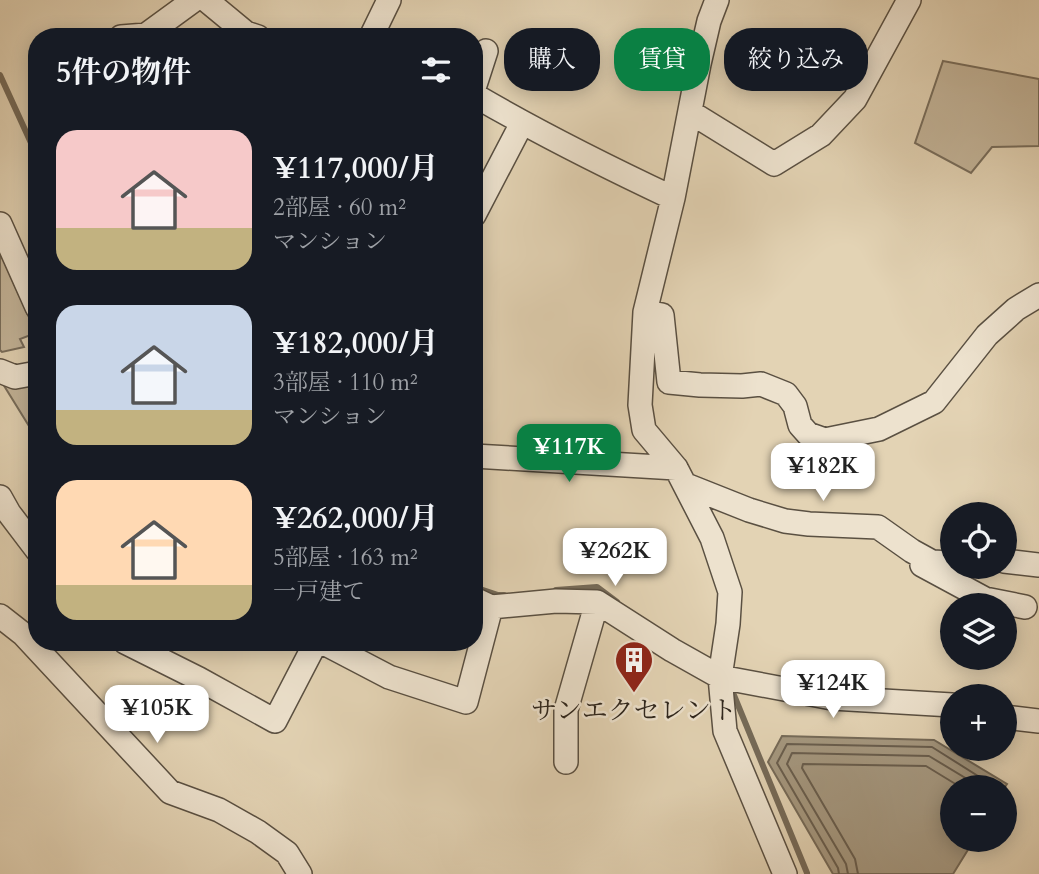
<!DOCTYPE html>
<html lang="ja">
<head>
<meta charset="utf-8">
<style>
  :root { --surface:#171b24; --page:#242831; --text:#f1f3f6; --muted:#9ea1a6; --accent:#0b8043 }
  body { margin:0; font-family:Cardo,"Noto Serif JP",serif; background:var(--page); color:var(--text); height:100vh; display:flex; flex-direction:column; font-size:26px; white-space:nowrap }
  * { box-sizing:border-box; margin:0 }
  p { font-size:23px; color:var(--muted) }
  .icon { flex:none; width:38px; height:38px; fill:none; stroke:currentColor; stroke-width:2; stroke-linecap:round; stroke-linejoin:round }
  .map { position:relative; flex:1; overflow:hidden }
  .details { position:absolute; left:28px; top:28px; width:455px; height:623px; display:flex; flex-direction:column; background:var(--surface); border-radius:28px; box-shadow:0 4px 18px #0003 }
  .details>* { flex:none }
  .banner { position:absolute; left:504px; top:28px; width:429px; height:63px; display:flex; gap:14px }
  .controls { position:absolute; left:940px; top:502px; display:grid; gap:14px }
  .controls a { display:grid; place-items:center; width:77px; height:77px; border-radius:50%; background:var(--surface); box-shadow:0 4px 18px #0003; font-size:35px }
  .price { position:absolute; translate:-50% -60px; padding:0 16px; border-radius:14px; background:#fff; color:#222; font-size:23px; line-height:46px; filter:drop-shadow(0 2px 4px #0008) }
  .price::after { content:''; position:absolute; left:50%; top:42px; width:21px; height:16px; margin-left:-10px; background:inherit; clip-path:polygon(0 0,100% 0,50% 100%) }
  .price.on { background:var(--accent); color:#fff }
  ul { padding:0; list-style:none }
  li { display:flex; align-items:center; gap:21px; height:175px; padding:0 28px }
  li span { display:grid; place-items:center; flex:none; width:196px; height:140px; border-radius:21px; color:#555 }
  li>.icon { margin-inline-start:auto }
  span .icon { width:84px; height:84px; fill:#fffc; stroke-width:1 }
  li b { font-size:30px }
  h2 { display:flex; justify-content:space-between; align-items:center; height:84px; padding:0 28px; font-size:30px }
  .chip { padding:0 24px; border-radius:28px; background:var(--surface); box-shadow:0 4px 18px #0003; font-size:24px; line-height:63px }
  .chip.on { background:var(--accent); color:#fff }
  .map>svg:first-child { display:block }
  .green { fill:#c4b59a; stroke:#786d5b; stroke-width:2 }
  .water { fill:#a59880; stroke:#756a58; stroke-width:2 }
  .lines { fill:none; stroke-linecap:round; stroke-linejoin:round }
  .shore { stroke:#695e4e; stroke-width:2 }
  .stream { stroke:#756a58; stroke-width:6 }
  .minor-casing { stroke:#5a5042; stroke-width:26 }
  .minor { stroke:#ede2ce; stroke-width:23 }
  .labels { text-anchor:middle; stroke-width:5; stroke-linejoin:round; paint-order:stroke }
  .poi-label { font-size:26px; fill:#2d251c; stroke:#ede2ce }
</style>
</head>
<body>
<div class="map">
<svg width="1039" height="874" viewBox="0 0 1039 874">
  <rect width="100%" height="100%" fill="#e3d3b4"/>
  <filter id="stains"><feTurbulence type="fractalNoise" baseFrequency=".00286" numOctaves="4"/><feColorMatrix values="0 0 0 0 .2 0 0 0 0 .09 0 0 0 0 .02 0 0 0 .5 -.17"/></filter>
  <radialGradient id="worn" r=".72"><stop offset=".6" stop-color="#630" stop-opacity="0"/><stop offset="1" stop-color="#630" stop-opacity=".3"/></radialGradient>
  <path class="green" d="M943,61l96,18v67l-47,1 -21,26 -56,-30z
    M0,252l36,81 -16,6 4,8 -22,5 -2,-2z
    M37,380v59l-34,-55z"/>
  <path class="water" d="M782,736l152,4 73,44 -3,4h-52v52h22l-21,34h-120l-65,-112z"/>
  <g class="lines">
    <path class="shore" d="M839,874l-1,-6 -61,-105 10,-19 145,3 65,41
      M848,874l-2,-10 -59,-100 5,-11 137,3 53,32
      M858,874l-3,-15 -53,-91 1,-4 123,2 36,22"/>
    <path class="stream" d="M0,75l37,81
      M474,587l24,8h6
      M556,590l41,-3 20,15
      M731,688l76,185"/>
    <defs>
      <path id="minor" d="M206,0l40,33 12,4
        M717,0l-8,21 -10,43 -26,134 -28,114 -5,93 4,25 32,38 36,70 18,54 -2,32 -8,53 5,54 60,143
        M121,37l25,-2 48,-35
        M371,37l18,-37
        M474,88l12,-37
        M474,95c65,38 131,71 199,103
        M690,112l84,52 47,-29 34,-36 54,-99
        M474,215l48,-92
        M0,224l37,83
        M645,312l17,3 7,67 31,3 42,1 19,-2 25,10 9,12 5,19 8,9 17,6 54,-11 55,-27 53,-67 29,-26 23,-14
        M0,371l15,6 22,-4
        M474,456l202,12
        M686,485l63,25 36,11 24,3 69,3 34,24 20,11 20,1
        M0,497l9,16 28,37
        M1004,561l35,4
        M922,565l63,34 40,8
        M474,599l17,8 65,-6 41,1 75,48 48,27 112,21 120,7
        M0,616l23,18 147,158 49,18 39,22 29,21 13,21
        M125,642l74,37 76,42 41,-79
        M322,642l67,35 77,25 25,-95
        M1004,717l35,4
        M566,762v-52l31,-108"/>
    </defs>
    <use href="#minor" class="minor-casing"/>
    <use href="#minor" class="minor"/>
  </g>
  <defs>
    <symbol id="building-pin" viewBox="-11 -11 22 30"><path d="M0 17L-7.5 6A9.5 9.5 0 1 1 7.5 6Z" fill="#8f2418" stroke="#ede2ce"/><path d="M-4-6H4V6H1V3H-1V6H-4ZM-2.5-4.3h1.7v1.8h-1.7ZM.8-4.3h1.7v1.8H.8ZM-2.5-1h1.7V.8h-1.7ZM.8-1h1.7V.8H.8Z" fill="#fff"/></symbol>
  </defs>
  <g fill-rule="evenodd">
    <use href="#building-pin" x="612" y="638" width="44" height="60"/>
  </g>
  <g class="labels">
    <g class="poi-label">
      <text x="634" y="719">サンエクセレント</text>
    </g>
  </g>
  <rect width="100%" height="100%" filter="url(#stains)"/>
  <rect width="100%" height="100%" fill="url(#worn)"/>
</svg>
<div class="controls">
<a><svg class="icon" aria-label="locate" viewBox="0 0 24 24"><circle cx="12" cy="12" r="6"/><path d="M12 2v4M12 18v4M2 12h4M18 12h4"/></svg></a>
<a><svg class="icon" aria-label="layers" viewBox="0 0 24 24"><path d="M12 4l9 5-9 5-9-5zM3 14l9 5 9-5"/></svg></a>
<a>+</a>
<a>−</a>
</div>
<b class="price on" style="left:569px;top:484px">¥117K</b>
<b class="price" style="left:823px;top:503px">¥182K</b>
<b class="price" style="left:615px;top:588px">¥262K</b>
<b class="price" style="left:833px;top:720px">¥124K</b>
<b class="price" style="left:157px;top:745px">¥105K</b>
<div class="banner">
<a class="chip">購入</a>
<a class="chip on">賃貸</a>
<a class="chip">絞り込み</a>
</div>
<section class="details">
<h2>5件の物件<svg class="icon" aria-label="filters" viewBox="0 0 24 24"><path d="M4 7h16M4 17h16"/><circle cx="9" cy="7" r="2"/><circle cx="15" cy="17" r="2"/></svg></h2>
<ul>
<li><span style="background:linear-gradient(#f6c9c9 70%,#c2b280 0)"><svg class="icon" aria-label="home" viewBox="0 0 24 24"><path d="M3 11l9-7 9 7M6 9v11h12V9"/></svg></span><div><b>¥117,000/月</b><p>2部屋 · 60 m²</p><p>マンション</p></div></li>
<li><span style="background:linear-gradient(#c9d6e8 75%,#c2b280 0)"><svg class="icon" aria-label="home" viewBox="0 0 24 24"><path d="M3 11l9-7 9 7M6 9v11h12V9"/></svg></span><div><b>¥182,000/月</b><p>3部屋 · 110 m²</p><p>マンション</p></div></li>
<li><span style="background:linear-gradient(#ffd9b3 75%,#c2b280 0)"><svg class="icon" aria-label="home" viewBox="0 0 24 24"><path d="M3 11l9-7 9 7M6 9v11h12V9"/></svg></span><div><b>¥262,000/月</b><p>5部屋 · 163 m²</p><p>一戸建て</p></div></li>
</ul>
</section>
</div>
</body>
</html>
